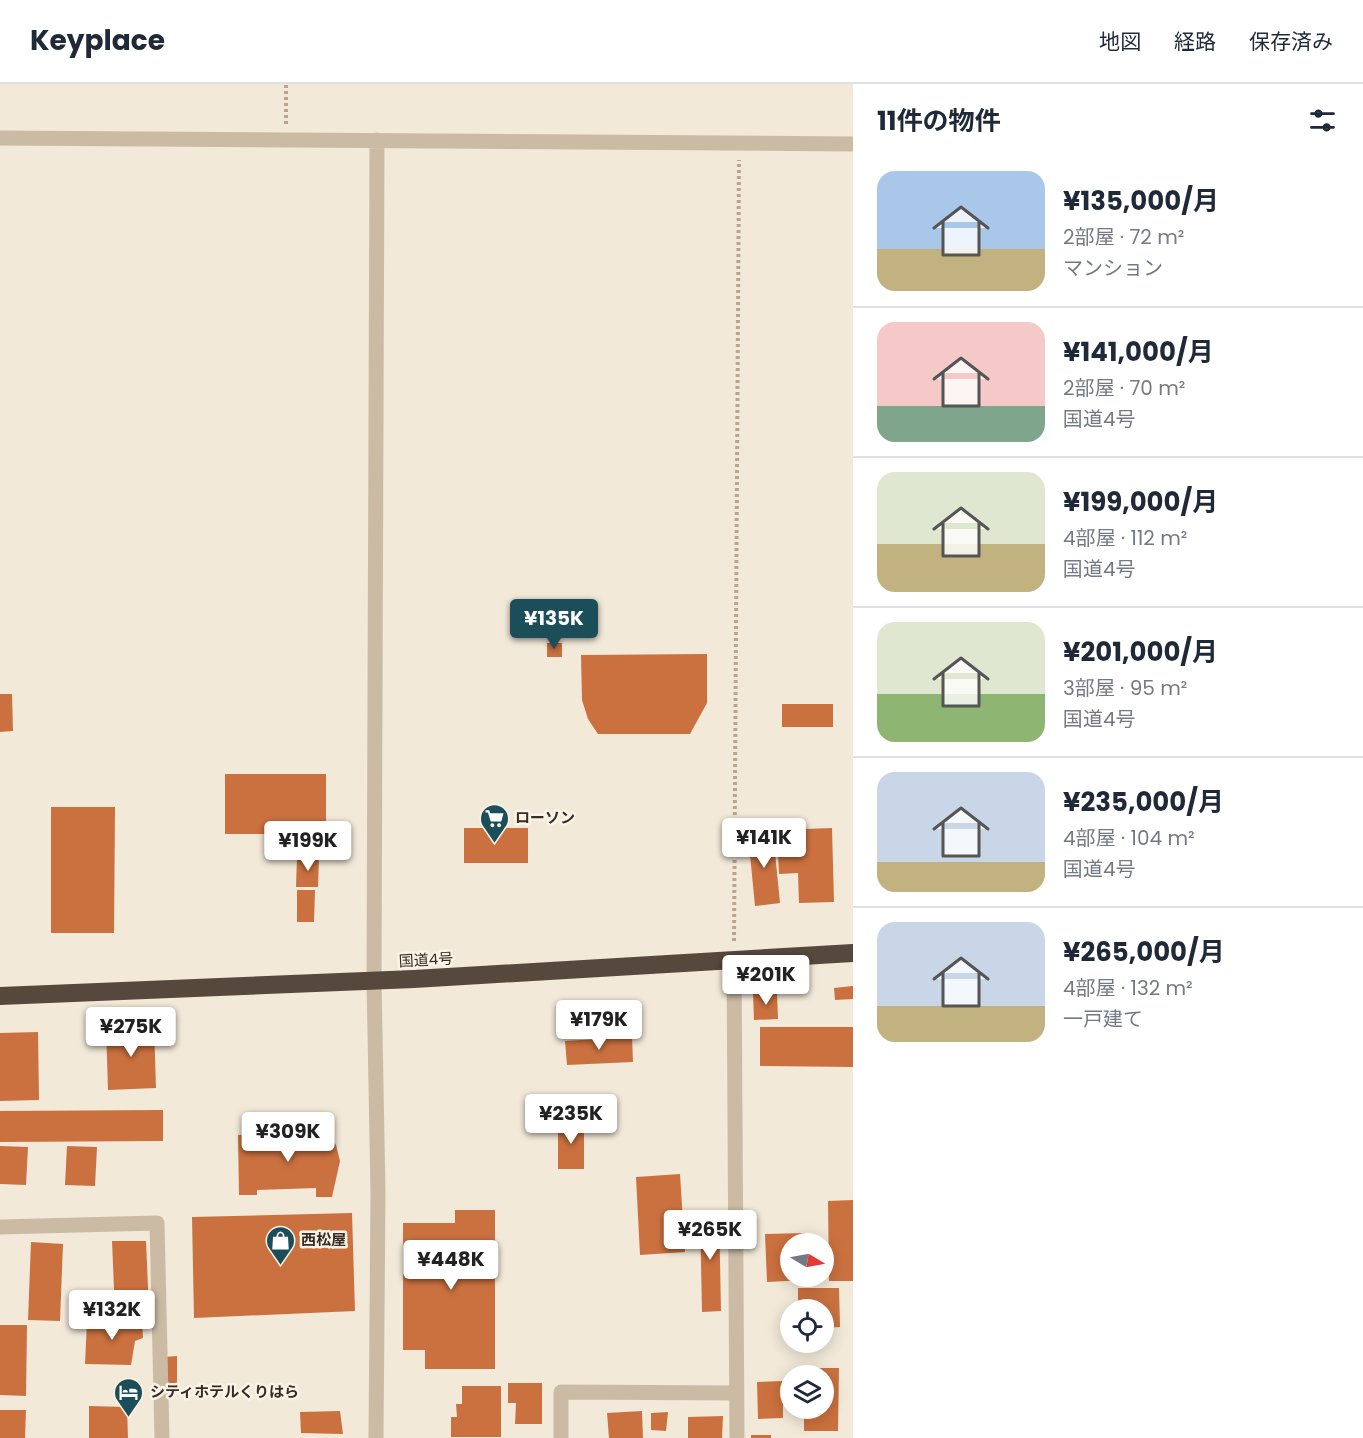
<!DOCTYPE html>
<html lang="ja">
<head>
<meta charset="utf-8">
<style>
  :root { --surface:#fff; --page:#f2f2f3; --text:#1f2937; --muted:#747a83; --line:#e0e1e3; --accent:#1b4e59 }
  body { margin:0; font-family:Poppins,"Noto Sans JP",sans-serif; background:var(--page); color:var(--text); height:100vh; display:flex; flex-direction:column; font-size:22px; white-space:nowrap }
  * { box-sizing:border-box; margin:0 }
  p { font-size:20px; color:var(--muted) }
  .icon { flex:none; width:33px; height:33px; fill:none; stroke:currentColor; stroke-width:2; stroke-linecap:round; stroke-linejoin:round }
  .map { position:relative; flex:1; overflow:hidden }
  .sheet { display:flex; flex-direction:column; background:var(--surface); width:510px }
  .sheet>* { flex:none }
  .needle { width:39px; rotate:100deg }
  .buttons { position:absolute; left:780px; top:1149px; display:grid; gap:12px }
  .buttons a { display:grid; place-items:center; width:54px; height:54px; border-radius:50%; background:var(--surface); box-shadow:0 3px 15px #0003; font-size:30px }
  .price { position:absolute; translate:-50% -51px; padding:0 14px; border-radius:6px; background:#fff; color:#222; font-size:20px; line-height:39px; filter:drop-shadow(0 2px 3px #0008) }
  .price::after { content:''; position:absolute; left:50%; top:36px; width:18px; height:14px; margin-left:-9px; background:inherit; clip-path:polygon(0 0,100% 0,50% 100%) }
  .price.current { background:var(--accent); color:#fff }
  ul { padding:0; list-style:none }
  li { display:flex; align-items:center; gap:18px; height:150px; padding:0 24px }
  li+li { border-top:2px solid var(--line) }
  li span { display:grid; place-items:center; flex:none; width:168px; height:120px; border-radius:18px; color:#555 }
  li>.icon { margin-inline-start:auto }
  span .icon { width:72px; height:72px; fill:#fffc; stroke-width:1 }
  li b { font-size:26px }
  h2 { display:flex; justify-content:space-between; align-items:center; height:72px; padding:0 24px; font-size:26px }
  header { display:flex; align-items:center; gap:36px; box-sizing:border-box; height:84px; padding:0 30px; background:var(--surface); border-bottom:2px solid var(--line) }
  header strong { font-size:28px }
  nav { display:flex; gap:33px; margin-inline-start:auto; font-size:21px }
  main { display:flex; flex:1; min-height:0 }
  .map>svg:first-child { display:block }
  .building { fill:#cb713f }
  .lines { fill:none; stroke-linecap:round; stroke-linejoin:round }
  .path { stroke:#b7a58f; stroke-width:4; stroke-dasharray:3 3; stroke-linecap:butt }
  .minor { stroke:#cbbba5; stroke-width:15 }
  .highway { stroke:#57483d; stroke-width:18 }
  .labels { text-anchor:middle; stroke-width:5; stroke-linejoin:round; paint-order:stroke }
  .poi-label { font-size:15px; font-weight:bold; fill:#362d26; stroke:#faf3e6; text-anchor:start }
  .street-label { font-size:15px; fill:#362d26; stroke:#faf3e6 }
</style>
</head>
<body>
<header>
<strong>Keyplace</strong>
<nav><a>地図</a><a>経路</a><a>保存済み</a></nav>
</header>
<main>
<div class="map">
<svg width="853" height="1354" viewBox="0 0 853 1354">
  <rect width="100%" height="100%" fill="#f2e9d9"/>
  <path class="building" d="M547,559h15v14h-15z
    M707,570v49l-17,31h-92l-10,-15 -6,-19 -1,-45z
    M0,610h12l1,37 -13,1z
    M782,620h51v23h-51z
    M225,690h101v60h-101z
    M51,723h64l-1,126h-63z
    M464,744h64v35h-64z
    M832,744l2,74 -35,1 -1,-30 -19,1 -2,-44z
    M773,748l7,71 -25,3 -7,-72z
    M297,773h22l-1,30h-22z
    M297,806h18l-1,32h-17z
    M853,902v13l-18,1 -1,-12z
    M777,907l1,28 -24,1 -1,-28z
    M154,941l2,63 -48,2 -2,-63z
    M760,943h93v40l-93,-1z
    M38,948l1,68 -39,1v-68z
    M632,953l1,25 -66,3 -2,-24z
    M163,1026v31l-163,1v-31z
    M558,1037h26v48h-26z
    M286,1044l16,4 14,9 -1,-7 12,-1 9,12 4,16 -8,36h-16v-9l-59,2v5h-18l-1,-60 16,-1 1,10 5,-1 12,-12z
    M0,1062l28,1 -2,38 -26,-1z
    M67,1062l30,1 -2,39 -30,-1z
    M680,1090l5,78 -45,3 -4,-78z
    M853,1116v81h-24l-1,-80z
    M455,1126h40v159h-70v-19h-22v-127h52z
    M719,1126l2,101 -19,1 -2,-101z
    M352,1129l3,98 -161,7 -2,-101z
    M805,1149l1,11h-16v32h17v4l-40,2 -2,-48z
    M112,1157h34l3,69 -34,2z
    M31,1158l32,2 -3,77 -32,-1z
    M798,1204h41l1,39 -16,1v-18h-26z
    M142,1235l1,19 -8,3 -4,24 -46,-1 2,-43z
    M0,1241h27l-1,71 -26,-1z
    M177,1272v28l-14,1 1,-28z
    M804,1284h35l-1,63h-34v-23h20v-32h-20z
    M783,1297v37l-25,1 -1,-37z
    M508,1299h34v41h-27l1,-21h-8z
    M462,1302h39v51h-50v-20h6l-1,-13h6z
    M89,1322l38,1 1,31h-39z
    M0,1326h26l-1,28h-25z
    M340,1327l3,23 -42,-1 -1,-21z
    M642,1327l1,27h-34l-2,-25z
    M668,1328l-2,19 -15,-1v-17z
    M723,1332l-1,22h-34v-21z
    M751,1351h20v3h-20z"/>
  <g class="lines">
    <path class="path" d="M286,40v-40
      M734,857l5,-781"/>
    <path class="minor" d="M0,54l853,6
      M734,875l3,479
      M0,1143l157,-4 5,215
      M376,1354l2,-246 -4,-212 3,-840
      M561,1354v-46l175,1"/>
    <path class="highway" d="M0,912l414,-17 439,-26"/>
  </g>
  <defs>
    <symbol id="supermarket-pin" viewBox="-11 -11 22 30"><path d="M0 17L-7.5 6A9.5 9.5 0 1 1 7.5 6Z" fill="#1b4e59" stroke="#faf3e6"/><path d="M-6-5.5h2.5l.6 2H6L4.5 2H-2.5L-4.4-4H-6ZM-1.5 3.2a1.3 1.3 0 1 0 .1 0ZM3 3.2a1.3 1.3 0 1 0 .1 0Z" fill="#fff"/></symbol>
    <symbol id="shop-pin" viewBox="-11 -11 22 30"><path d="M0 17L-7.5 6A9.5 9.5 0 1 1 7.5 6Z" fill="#1b4e59" stroke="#faf3e6"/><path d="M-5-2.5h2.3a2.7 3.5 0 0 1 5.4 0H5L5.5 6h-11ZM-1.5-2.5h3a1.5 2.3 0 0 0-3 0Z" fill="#fff"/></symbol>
    <symbol id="hotel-pin" viewBox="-11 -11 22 30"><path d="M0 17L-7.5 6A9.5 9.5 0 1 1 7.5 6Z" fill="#1b4e59" stroke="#faf3e6"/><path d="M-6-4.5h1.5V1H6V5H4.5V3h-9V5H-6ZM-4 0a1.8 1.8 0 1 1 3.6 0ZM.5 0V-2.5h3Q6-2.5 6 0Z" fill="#fff"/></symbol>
  </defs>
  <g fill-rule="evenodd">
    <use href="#supermarket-pin" x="478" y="718" width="33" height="45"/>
    <use href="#shop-pin" x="264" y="1140" width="33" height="45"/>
    <use href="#hotel-pin" x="112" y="1292" width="33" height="45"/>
  </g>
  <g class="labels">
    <g class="poi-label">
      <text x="515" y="739">ローソン</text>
      <text x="301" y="1161">西松屋</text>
      <text x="150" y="1313">シティホテルくりはら</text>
    </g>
    <g class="street-label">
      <text transform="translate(426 876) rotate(-3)" y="5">国道4号</text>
    </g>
  </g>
</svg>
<div class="buttons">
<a><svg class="needle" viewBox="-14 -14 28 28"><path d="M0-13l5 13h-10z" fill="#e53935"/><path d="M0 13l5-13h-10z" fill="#747a83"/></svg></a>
<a><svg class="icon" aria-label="locate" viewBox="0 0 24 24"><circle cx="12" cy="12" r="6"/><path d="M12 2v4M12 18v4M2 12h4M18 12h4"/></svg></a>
<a><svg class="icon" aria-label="layers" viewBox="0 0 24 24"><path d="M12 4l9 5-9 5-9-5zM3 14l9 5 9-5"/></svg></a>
</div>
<b class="price current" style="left:554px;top:566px">¥135K</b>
<b class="price" style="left:764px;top:785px">¥141K</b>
<b class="price" style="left:308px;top:788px">¥199K</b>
<b class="price" style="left:766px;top:922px">¥201K</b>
<b class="price" style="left:599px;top:967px">¥179K</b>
<b class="price" style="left:131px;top:974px">¥275K</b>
<b class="price" style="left:571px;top:1061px">¥235K</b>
<b class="price" style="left:288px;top:1079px">¥309K</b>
<b class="price" style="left:710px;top:1177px">¥265K</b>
<b class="price" style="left:451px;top:1207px">¥448K</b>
<b class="price" style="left:112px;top:1257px">¥132K</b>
</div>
<section class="sheet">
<h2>11件の物件<svg class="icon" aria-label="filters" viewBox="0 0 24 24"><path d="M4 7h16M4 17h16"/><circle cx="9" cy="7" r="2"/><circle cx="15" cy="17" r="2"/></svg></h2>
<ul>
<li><span style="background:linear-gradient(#a9c7e8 65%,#c2b280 0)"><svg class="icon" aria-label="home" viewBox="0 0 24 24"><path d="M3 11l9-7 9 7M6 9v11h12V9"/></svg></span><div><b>¥135,000/月</b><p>2部屋 · 72 m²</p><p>マンション</p></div></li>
<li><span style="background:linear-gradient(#f6c9c9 70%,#7fa58c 0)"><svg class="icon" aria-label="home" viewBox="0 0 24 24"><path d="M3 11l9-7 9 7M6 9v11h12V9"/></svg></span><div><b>¥141,000/月</b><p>2部屋 · 70 m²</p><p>国道4号</p></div></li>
<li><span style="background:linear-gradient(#dfe7d0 60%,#c2b280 0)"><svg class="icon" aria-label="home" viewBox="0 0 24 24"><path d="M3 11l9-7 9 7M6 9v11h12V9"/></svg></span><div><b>¥199,000/月</b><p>4部屋 · 112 m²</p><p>国道4号</p></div></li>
<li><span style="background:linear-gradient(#dfe7d0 60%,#8fb573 0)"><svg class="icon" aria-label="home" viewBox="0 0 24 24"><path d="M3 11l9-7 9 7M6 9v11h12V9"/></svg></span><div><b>¥201,000/月</b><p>3部屋 · 95 m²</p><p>国道4号</p></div></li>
<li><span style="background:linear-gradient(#c9d6e8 75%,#c2b280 0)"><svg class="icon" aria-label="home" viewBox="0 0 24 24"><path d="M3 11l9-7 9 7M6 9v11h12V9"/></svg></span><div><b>¥235,000/月</b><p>4部屋 · 104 m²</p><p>国道4号</p></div></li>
<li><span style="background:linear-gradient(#c9d6e8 70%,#c2b280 0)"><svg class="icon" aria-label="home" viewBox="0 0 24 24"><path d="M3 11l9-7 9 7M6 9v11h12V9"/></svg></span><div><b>¥265,000/月</b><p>4部屋 · 132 m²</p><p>一戸建て</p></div></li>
</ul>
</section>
</main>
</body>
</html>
